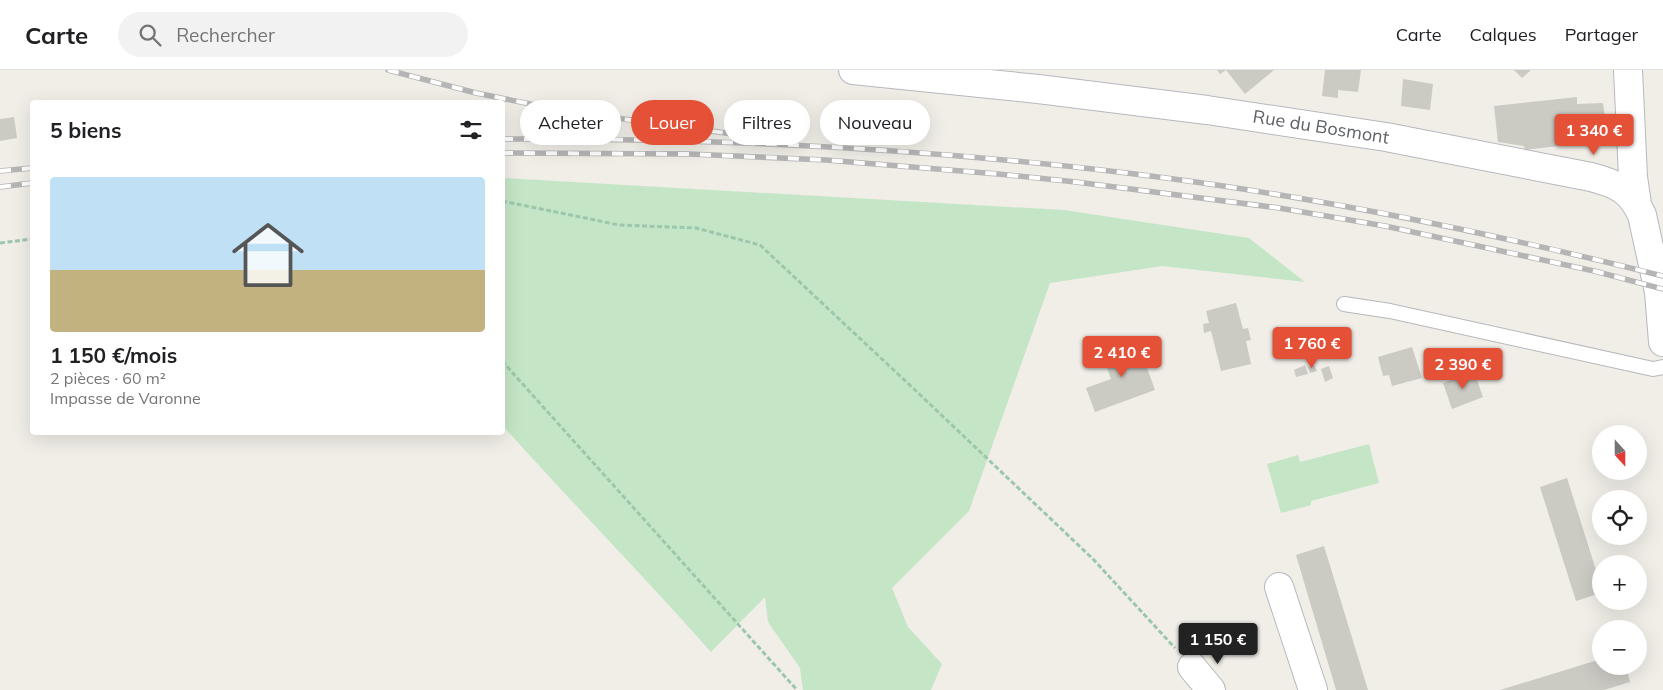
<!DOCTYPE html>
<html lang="fr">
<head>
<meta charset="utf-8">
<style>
  :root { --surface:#fff; --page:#f2f2f2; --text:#202124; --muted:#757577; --line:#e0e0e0; --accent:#e55137 }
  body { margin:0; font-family:Mulish,sans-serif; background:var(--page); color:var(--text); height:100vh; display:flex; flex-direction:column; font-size:19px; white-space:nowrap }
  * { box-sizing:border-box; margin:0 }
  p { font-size:16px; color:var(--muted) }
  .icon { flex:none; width:28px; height:28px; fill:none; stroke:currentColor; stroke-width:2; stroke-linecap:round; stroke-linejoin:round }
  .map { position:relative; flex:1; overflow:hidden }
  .drawer { position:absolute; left:30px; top:30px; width:475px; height:335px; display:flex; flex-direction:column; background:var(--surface); border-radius:5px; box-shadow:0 5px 20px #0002 }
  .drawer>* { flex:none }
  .top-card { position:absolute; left:520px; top:30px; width:475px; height:45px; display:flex; gap:10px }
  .needle { width:32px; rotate:159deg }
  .fabs { position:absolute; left:1592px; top:355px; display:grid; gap:10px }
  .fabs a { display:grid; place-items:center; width:55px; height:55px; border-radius:50%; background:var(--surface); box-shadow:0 5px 20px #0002; font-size:25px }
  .price { position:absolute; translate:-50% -42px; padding:0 11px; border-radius:5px; background:var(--accent); color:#fff; font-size:16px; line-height:32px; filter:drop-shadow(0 1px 2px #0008) }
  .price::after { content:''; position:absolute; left:50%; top:30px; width:15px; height:11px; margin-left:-8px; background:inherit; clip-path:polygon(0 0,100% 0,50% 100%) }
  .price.on { background:#222; color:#fff }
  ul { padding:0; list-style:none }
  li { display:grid; align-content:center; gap:10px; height:265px; padding:0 20px }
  li span { display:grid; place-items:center; height:155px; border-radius:5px; color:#555 }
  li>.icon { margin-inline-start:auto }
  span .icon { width:90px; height:90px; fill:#fffc; stroke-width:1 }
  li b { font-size:21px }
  h2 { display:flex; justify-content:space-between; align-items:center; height:60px; padding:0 20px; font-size:21px }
  .chip { padding:0 18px; border-radius:22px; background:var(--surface); box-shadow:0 5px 20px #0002; font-size:18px; line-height:45px }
  .chip.on { background:var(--accent); color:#fff }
  header { display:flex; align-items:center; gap:30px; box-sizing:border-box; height:70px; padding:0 25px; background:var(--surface); border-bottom:1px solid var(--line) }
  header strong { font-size:24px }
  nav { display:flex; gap:28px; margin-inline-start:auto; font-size:18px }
  .search { width:350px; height:45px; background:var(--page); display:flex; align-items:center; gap:12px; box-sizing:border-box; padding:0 18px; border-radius:28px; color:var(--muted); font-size:19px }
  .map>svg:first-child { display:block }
  .green { fill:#c4e6c6 }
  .building { fill:#cbcac3 }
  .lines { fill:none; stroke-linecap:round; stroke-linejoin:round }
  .service-casing { stroke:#b7b8bd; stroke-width:16 }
  .minor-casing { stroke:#b7b8bd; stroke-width:30 }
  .tertiary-casing { stroke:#b7b8bd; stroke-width:30 }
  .path { stroke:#9dc7ac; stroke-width:3; stroke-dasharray:5 2.5; stroke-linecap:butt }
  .service { stroke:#fff; stroke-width:14 }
  .minor { stroke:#fff; stroke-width:28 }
  .tertiary { stroke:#fff; stroke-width:28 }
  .rail-casing { stroke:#b5b5b6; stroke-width:5.5 }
  .rail { stroke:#fff; stroke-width:4; stroke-dasharray:11; stroke-linecap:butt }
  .labels { text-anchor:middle; stroke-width:4; stroke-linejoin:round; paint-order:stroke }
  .street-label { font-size:18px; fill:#5e6166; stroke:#fff }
</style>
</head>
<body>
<header>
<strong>Carte</strong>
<div class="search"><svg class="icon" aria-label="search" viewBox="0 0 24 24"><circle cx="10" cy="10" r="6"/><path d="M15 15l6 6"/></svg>Rechercher</div>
<nav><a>Carte</a><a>Calques</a><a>Partager</a></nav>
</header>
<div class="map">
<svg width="1663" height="620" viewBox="0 0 1663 620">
  <rect width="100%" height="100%" fill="#f0eee7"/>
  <path class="green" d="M503,108l561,32 185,28 56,44 -143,-16 -112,17 -81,228 -77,77 16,39 34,37 -11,26h-128l-3,-22 -32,-46 -3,-25 -54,55c-68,-77 -140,-150 -208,-226z
    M1369,374l10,39 -68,18v4l-30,8 -14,-49 31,-9 2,7z"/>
  <path class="building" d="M1217,0h57l-29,24 -19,-24 -6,4z
    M1325,0h36l-3,22 -20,-2v8l-16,-2z
    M1514,0h17l-9,8z
    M1403,9l30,5 -3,26 -29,-4z
    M1577,27v7l26,-1 5,37 -83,10 -1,-4 -26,-4 -4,-36z
    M14,47l3,21 -17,3v-22z
    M1236,233l7,26 5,-1 3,12 -5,1 5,23 -30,7 -10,-40 -7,2 -1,-9 6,-1 -3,-12z
    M1137,270l18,50 -60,22 -9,-24 25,-9 -9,-26z
    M1412,277l10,31 -30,8 -3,-11 -6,1 -5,-19z
    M1305,295l3,9 -12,3 -2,-7z
    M1314,295l3,6 -7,2 -2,-6z
    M1329,296l4,12 -8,4 -4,-13z
    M1474,302l9,25 -31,12 -9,-26z
    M1567,408l34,108v7l-25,8 -36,-114z
    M1324,476l44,144h-32l-40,-135z
    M1601,589v7h25l4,16 -26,8h-104z"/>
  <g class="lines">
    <defs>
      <path id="service" d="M1344,234l46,7 263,58 10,-2"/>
      <path id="minor" d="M1279,517l34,103
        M1192,597l19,23"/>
      <path id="tertiary" d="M853,0l185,19 169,21 179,27 205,40c26,7 39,12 51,38l17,77 4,50
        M1628,0l5,107 4,27"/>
    </defs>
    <use href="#service" class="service-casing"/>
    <use href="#minor" class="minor-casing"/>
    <use href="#tertiary" class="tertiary-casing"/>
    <path class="path" d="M502,131l117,24 77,3 64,17 154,144 179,170 82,89
      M0,173l32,-4
      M502,291l295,329"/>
    <use href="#service" class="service"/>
    <use href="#minor" class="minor"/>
    <use href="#tertiary" class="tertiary"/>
    <defs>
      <path id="rail" d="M388,0l88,23 89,18 197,27
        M502,69c222,-1 444,10 664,39 168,22 333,57 497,98
        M502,83l187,1 137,6 172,14 78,8 203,26 106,18 209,45 69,18
        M0,101l32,-3
        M0,117l32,-4"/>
    </defs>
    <use href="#rail" class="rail-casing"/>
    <use href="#rail" class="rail"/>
  </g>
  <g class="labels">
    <g class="street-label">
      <text transform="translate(1321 57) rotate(9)" y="6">Rue du Bosmont</text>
    </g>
  </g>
</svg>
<div class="fabs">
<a><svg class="needle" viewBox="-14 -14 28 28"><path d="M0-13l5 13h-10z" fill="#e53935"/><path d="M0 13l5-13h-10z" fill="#757577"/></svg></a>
<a><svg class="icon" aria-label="locate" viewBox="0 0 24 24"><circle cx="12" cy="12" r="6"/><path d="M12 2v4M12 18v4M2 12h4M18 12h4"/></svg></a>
<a>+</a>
<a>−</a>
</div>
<b class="price" style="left:1594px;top:86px">1 340 €</b>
<b class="price" style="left:1312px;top:299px">1 760 €</b>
<b class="price" style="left:1122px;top:308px">2 410 €</b>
<b class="price" style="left:1463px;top:320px">2 390 €</b>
<b class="price on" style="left:1218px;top:595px">1 150 €</b>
<div class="top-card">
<a class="chip">Acheter</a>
<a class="chip on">Louer</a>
<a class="chip">Filtres</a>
<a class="chip">Nouveau</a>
</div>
<section class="drawer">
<h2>5 biens<svg class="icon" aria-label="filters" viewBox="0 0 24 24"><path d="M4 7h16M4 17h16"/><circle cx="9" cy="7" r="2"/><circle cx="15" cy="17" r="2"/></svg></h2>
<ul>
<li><span style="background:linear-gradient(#bfe0f5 60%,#c2b280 0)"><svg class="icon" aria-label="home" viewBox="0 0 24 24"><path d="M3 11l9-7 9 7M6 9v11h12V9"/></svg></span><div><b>1 150 €/mois</b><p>2 pièces · 60 m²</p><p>Impasse de Varonne</p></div></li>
</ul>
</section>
</div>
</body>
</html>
